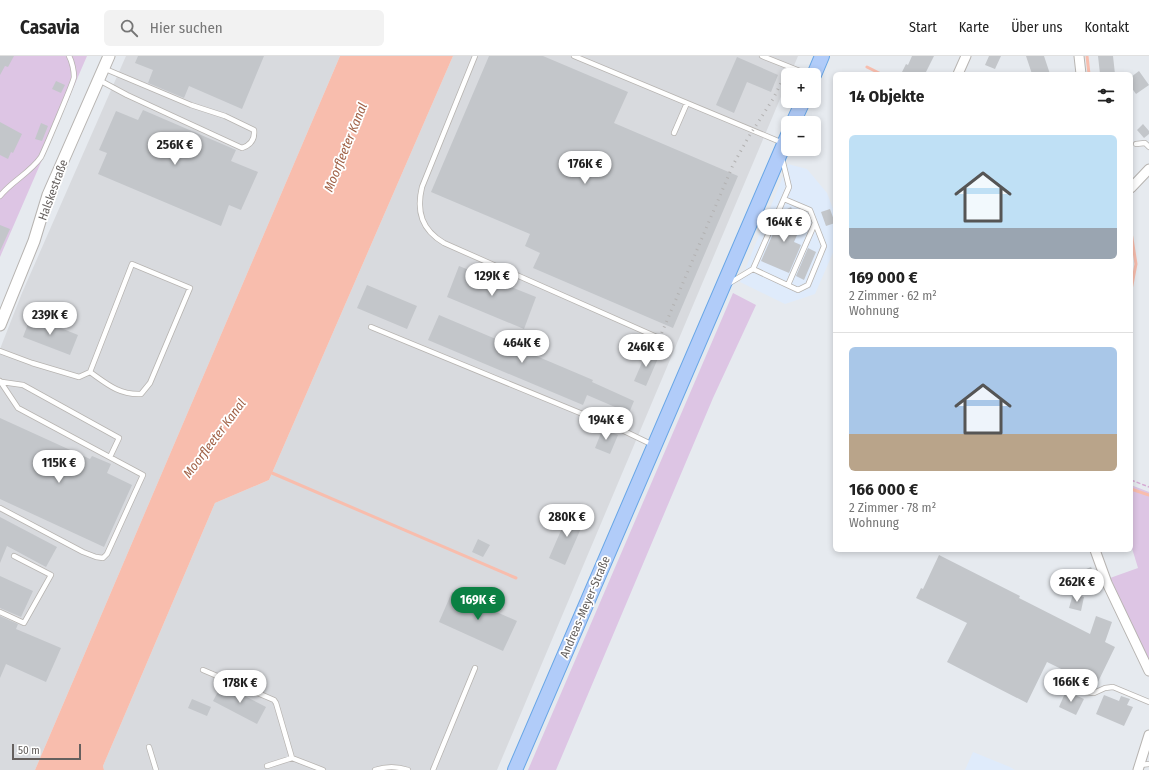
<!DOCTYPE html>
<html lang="de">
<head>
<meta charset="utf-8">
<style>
  :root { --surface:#fff; --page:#f2f2f2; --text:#222; --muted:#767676; --line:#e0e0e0; --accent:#0b8043 }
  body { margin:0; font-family:"Fira Sans Condensed",sans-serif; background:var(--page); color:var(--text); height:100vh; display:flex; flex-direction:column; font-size:15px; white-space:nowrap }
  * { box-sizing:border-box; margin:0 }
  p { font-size:13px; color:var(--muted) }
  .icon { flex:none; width:22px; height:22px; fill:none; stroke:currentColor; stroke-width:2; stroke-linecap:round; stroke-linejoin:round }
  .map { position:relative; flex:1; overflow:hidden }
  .sheet { position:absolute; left:833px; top:16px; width:300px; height:480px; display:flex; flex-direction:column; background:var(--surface); border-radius:6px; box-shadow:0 2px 6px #0003 }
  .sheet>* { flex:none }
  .fabs { position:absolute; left:781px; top:12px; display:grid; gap:8px }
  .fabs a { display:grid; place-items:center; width:40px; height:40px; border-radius:6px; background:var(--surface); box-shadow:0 2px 6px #0003; font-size:20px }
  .scale { position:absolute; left:12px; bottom:10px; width:69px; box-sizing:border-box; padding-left:4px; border:2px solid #65605e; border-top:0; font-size:11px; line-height:14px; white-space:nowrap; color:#65605e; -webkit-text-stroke:3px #fff; paint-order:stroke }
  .price { position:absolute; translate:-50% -34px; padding:0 9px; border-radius:14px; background:#fff; color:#222; font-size:13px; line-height:26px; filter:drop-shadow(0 1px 2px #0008) }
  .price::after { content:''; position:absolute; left:50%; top:24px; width:12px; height:9px; margin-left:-6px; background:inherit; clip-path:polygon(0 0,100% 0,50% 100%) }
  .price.on { background:var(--accent); color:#fff }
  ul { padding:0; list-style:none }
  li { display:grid; align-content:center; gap:8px; height:212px; padding:0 16px }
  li+li { border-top:1px solid var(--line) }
  li span { display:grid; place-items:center; height:124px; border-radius:6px; color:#555 }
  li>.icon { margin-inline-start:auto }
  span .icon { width:72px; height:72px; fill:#fffc; stroke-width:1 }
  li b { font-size:17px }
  h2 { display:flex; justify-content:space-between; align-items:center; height:48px; padding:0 16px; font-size:17px }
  header { display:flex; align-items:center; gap:24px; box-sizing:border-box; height:56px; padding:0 20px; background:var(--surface); border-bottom:1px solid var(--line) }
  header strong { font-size:19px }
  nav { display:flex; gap:22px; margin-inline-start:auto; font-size:14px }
  .search { width:280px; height:36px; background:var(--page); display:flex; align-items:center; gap:10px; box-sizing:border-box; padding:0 14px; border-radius:6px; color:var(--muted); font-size:15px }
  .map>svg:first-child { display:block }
  .commercial { fill:#dfebfb }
  .industrial { fill:#d8dade }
  .green { fill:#ddc5e4 }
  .water { fill:#f8bdad }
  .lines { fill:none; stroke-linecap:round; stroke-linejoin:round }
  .stream { stroke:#f8bdad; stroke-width:3 }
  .building { fill:#c3c6ca }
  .service-casing { stroke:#b7b4b1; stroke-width:6 }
  .minor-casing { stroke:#b7b4b1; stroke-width:11 }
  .tertiary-casing { stroke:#b7b4b1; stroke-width:13 }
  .primary-casing { stroke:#68a6e6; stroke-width:16 }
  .path { stroke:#d5a9d3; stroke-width:1.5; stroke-dasharray:4 2; stroke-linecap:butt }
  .service { stroke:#fff; stroke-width:4.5 }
  .minor { stroke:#fff; stroke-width:9 }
  .tertiary { stroke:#fff; stroke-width:11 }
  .primary { stroke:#b1ccf9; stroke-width:14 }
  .rail { stroke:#b3b2b2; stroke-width:3; stroke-dasharray:1 5; stroke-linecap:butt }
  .labels { text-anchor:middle; stroke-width:3.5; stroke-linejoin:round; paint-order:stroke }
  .street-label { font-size:12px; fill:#65605e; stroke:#fff }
  .water-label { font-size:13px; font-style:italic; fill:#a16247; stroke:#fff }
</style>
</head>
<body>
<header>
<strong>Casavia</strong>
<div class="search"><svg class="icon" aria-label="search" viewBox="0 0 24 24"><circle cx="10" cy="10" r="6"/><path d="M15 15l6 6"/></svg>Hier suchen</div>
<nav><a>Start</a><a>Karte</a><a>Über uns</a><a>Kontakt</a></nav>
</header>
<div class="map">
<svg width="1149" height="714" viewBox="0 0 1149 714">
  <rect width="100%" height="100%" fill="#e6eaef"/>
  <path class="commercial" d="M788,108l19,5 20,24 8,21v34l-20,46 -30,10 -45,-22z
    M973,696l37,15 5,3h-50z"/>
  <path class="industrial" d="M126,0h214l-305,714h-35v-421l22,-56z
    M453,0h345l-8,19h-2v5l-291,690h-393l-1,-4 112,-263 54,-23z"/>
  <path class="green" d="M0,0h87l-87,201z
    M733,237l23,12 -43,93 -157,372h-28z
    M1131,429l18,7v169l-39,-83 28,-10 -7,-23z"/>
  <path class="water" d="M340,0h113l-184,424 -54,23 -112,263 1,4h-69z"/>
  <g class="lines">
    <path class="stream" d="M1087,0l2,18
      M867,11l14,7
      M1131,176l5,32 -5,26
      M272,417l244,105
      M1131,433l18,6"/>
  </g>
  <path class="building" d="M0,0h14l-6,11 -3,-1 -5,9z
    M138,0h126l-22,53 -53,-23 -5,12 -36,-15 5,-13 -18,-7z
    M489,0h54l85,36 -14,31 124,53 -65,152 -140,-60 7,-15 -15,-7 5,-12 -99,-42z
    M912,0h22l-9,18h-24l5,-10 2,1z
    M989,0h12l-6,13 -10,-4z
    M1026,0h18l6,18h-18z
    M1098,0h15l2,18h-15z
    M737,1l41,18 -7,17 -24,-10 -13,31 -18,-8z
    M1139,15l10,14 -13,9 -5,-7v-10z
    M56,25l9,4 -4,8 -9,-4z
    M143,54l93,40 -5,11 27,11 -17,38 -12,-5 -8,21 -123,-52 9,-21 -8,-3 17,-39 22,9z
    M0,66l22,12 -9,19 -2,-1 -3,7 -8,-4z
    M41,67l7,3 -6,15 -7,-2z
    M1143,68l6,7v3l-5,4 -7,-8z
    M791,151l9,21 -6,14 7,3 -12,28 -28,-12 22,-50z
    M830,153l5,14 -9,3 -5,-14z
    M0,169l10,4 -10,22z
    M808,192l8,4 -12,28 -8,-4z
    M459,210l77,31 -12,32 -77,-32z
    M367,229l50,21 -10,23 -50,-21z
    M439,259l154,65 -1,2 42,19 -5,12 -42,-18 -4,10 -155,-65z
    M31,260l47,19 -8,20 -47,-18z
    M647,295l12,5 -13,30 -12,-5z
    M0,362l90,41 2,-3 19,8 -4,9 25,12 -28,62 -104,-48z
    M603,372l15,7 -8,19 -15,-6z
    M569,456l16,7 -20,46 -16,-7z
    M0,461l57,30 -11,20 -39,-21 -7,17z
    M478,483l12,6 -7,12 -11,-5z
    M939,499l81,41 -1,2 71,36 6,-18 16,6 -7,20 10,5 -19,39 -49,-24 -20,41 -80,-41 20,-39 -51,-25 5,-10 2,1z
    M1091,511l7,16 -12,5 -7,-16z
    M0,520l33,15 -12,26 -21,-9z
    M452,536l65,29 -14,30 -64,-29z
    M1073,538l11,3 -3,14 -12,-3z
    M0,560l18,8 -2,5 45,19 -15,34 -40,-18 -6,14z
    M222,628l44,23 -9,17 -44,-23z
    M1066,635l18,8 -8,16 -17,-8z
    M1104,639l15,6 2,-5 9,3 -3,6 6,2 -9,19 -28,-12z
    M192,643l19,8 -4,9 -19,-8z"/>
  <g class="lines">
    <defs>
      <path id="service" d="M475,0l-53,131c-6,25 0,43 22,56l215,95
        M574,0l209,87
        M762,0l48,19
        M99,24l28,15 115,53c9,-3 13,-9 12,-18l-29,-14 -34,-11 -88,-37
        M674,77l13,-30
        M1136,88l9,-1 4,4
        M0,140c12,-15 30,-23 41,-39 3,-6 33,-76 33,-80 0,-6 -2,-16 -5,-21
        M753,213l45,21 10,-5 16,-39 -14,-36 -26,-11
        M728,228l25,-15 36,-82 -7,-29
        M788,229l27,-62
        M371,271l253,104 29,14
        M0,295l32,12 47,14 11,-5 42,-108 58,24 -40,95 -9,11c-22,1 -34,-10 -51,-22
        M0,325l18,27 125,67 -36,79 -4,4 -7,-1 -13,-5 -83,-44
        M2,326l21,3 96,53 -9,19
        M0,556l24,11 27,-48 -37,-19
        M203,614l71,30 2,3 16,55
        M1056,623l28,13 10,1 11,-5 8,-1 36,15
        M149,691l7,23
        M1140,709l9,-1
        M267,710l25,-8 31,12
        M375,714c12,-4 21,-4 33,0
        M433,714l42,-102"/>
      <path id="minor" d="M1079,0l2,18
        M958,18l8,-18
        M1131,132l18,-19
        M1095,494l12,33 42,88
        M1138,714l11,-35"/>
      <path id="tertiary" d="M0,269l34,-84 14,-46 61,-139"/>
      <path id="primary" d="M814,19l8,-19
        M793,67l10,-22
        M515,714l273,-635"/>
    </defs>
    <use href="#service" class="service-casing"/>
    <use href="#minor" class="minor-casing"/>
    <use href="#tertiary" class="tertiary-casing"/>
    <use href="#primary" class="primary-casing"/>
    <path class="path" d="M1131,424l18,7"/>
    <use href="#service" class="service"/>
    <use href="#minor" class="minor"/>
    <use href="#tertiary" class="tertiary"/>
    <use href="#primary" class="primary"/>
    <path class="rail" d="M657,288l76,-179 15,-27 25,-39 15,-30"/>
  </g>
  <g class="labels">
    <g class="street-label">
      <text transform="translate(53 134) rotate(-70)" y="4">Halskestraße</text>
      <text transform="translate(585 551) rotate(-67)" y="4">Andreas-Meyer-Straße</text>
    </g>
    <g class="water-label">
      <text transform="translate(345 91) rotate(-68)" y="5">Moorfleeter Kanal</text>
      <text transform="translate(214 382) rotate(-53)" y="5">Moorfleeter Kanal</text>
    </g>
  </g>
</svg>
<div class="fabs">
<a>+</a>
<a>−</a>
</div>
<div class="scale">50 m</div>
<b class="price" style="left:175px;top:110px">256K €</b>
<b class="price" style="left:585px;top:129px">176K €</b>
<b class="price" style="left:784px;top:187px">164K €</b>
<b class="price" style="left:492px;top:241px">129K €</b>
<b class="price" style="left:50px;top:280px">239K €</b>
<b class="price" style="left:522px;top:308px">464K €</b>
<b class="price" style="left:646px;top:312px">246K €</b>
<b class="price" style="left:606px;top:385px">194K €</b>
<b class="price" style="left:59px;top:428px">115K €</b>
<b class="price" style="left:567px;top:482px">280K €</b>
<b class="price" style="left:1077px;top:547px">262K €</b>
<b class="price on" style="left:478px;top:565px">169K €</b>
<b class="price" style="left:1071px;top:647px">166K €</b>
<b class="price" style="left:240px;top:648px">178K €</b>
<section class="sheet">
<h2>14 Objekte<svg class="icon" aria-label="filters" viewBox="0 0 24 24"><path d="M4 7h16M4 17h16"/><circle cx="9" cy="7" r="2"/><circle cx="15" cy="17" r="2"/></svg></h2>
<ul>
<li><span style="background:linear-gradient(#bfe0f5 75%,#9aa5b1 0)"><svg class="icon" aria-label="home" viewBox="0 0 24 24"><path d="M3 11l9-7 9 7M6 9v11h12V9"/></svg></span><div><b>169 000 €</b><p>2 Zimmer · 62 m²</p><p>Wohnung</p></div></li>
<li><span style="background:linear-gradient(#a9c7e8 70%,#b9a48a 0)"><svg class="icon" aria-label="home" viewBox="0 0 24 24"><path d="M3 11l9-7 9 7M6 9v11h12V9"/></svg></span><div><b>166 000 €</b><p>2 Zimmer · 78 m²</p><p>Wohnung</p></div></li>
</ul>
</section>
</div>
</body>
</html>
